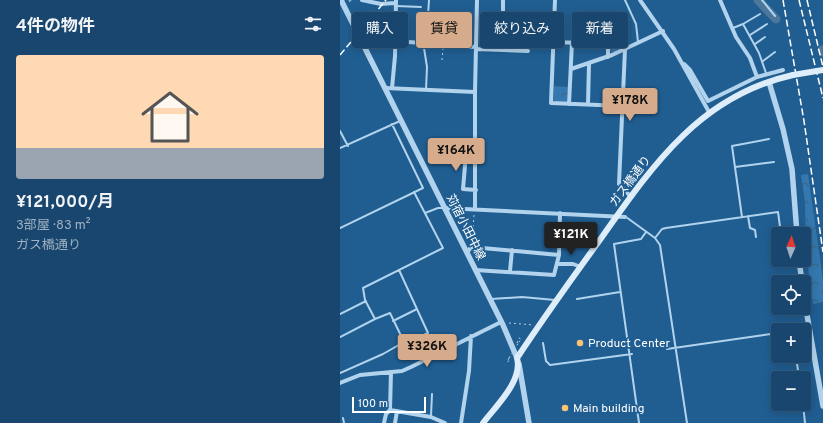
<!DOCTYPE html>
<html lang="ja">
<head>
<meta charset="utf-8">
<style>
  :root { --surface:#18466e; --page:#214d73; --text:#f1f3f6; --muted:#9fb1c2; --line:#365e81; --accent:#d6ab8b }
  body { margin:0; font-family:Overpass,"Noto Sans JP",sans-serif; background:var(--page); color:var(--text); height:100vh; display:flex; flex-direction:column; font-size:15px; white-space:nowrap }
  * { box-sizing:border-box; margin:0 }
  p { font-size:13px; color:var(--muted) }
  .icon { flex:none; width:22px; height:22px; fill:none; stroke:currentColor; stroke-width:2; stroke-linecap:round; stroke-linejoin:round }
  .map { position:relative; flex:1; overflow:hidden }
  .panel { display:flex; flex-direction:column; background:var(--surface); width:340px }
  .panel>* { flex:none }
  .hud { position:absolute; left:12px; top:12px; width:380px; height:36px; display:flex; gap:8px }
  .needle { width:26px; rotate:3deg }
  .fabs { position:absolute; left:431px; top:227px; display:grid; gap:8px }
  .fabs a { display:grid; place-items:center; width:40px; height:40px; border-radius:4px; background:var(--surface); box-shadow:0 2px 10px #0003,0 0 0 1px var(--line); font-size:20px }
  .scale { position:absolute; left:12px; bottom:10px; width:74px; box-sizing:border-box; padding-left:4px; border:2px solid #fff; border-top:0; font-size:11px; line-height:14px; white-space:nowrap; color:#fff; -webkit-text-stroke:3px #205e92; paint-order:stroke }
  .price { position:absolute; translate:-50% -34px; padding:0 9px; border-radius:4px; background:var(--accent); color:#111; font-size:13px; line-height:26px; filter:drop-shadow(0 1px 2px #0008) }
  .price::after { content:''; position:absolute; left:50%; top:24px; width:12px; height:9px; margin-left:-6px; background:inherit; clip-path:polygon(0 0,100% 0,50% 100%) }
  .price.current { background:#222; color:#fff }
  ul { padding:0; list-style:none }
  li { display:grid; align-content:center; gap:8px; height:212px; padding:0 16px }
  li span { display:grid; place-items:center; height:124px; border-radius:4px; color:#555 }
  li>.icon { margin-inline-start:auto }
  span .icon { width:72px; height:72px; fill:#fffc; stroke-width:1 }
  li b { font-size:17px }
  h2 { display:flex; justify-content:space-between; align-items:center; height:48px; padding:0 16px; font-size:17px }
  .pill { padding:0 14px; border-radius:4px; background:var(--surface); box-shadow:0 2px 10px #0003,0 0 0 1px var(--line); font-size:14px; line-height:36px }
  .pill.current { background:var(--accent); color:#111 }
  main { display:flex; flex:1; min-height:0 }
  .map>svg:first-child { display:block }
  .forest { fill:url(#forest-crowns) }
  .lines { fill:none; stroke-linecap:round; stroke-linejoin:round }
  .river { stroke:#4c779b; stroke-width:9 }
  .path { stroke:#b1d3ed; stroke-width:1; stroke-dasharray:2 3; stroke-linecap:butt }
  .service { stroke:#b1d3ed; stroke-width:2 }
  .minor { stroke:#b1d3ed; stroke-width:4 }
  .tertiary { stroke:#b1d3ed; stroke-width:5.5 }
  .secondary { stroke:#deedfa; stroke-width:6 }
  .rail { stroke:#fff; stroke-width:1.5; stroke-dasharray:7 3; stroke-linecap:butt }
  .path-bridge { stroke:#b1d3ed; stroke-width:1; stroke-dasharray:2 3; stroke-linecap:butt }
  .secondary-bridge { stroke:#deedfa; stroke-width:6 }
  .poi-dot { fill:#fbc472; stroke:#205e92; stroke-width:1.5 }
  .labels { text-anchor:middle; stroke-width:3.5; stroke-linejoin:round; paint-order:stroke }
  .street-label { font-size:12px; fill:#fff; stroke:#205e92 }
  .poi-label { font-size:12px; fill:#fff; stroke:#205e92; text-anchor:start }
</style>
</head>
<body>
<main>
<section class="panel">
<h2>4件の物件<svg class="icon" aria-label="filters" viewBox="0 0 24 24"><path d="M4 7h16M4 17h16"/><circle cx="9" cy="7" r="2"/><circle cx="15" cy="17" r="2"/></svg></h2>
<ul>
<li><span style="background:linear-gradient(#ffd9b3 75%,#9aa5b1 0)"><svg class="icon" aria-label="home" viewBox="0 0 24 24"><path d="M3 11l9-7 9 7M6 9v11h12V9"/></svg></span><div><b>¥121,000/月</b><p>3部屋 · 83 m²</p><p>ガス橋通り</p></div></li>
</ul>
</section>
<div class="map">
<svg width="483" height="423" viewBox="0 0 483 423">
  <defs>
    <pattern id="forest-crowns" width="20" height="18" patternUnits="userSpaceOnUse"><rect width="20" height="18" fill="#3478af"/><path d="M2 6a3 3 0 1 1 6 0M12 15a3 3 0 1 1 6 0" fill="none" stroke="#40627e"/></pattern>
  </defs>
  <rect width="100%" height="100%" fill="#205e92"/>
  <path class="forest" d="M267,26h14l-1,24 -7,3 -3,-3v-6l-3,-2z
    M214,86l14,1 -1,15h-13z
    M468,174l15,106v22l-10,2 -7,-52 -1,-50 -4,-27z"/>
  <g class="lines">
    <path class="river" d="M418,0l18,19
      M482,50l1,2"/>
    <path class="path" d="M9,0l1,3 1,-3
      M102,60l1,-11
      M132,242l2,-27
      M169,323l25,2
      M177,343l2,-5 2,1 -2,3
      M169,358l-2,4 3,-2"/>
    <path class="service" d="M285,0l11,24 2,18
      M422,0l13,16
      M56,6l25,1
      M403,24l17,-10
      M393,28l10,-4 16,29 7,20
      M410,35l17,-11
      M415,44l10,-7
      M423,61l12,-9
      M86,90l1,-23 -3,-19 3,-17 2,-31
      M0,131l8,15
      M0,148l60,-27
      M395,167l39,-5
      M85,213l13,-5h5
      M408,216l2,12 5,2 1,7
      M286,217l29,21 5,7 27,178
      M402,217l-10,-71 37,-7
      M0,228l83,-40 -31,-64
      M315,238l7,-9 4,-1 112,-16 3,22
      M151,299l31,-2 33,3
      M237,299l43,-7
      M0,314l26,-13
      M35,319l15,-6 15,31 23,-11 -29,-63
      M53,321l24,-12
      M0,337l35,-18 -10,-19 -2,-12 80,-40 -29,-56
      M203,343l3,18 4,4 82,-11
      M327,349l111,-16
      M456,356l3,22
      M0,373l43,-19 21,-12
      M463,404l2,19
      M91,416l1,-22
      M3,418l1,5
      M299,423l-25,-179 27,-5 5,-7"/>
    <path class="minor" d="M22,0l19,4 14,-1
      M163,0v19l51,4
      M215,0l-4,103 71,3
      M300,0l34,49 35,63
      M380,0l16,37 14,21 7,19
      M55,41l81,6
      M213,42l55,2v13
      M136,49l52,2
      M285,49l-6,135 12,13
      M344,64l6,6 18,31 49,-24 26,-7
      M231,69l41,-14 51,-24
      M45,88l90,4
      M52,88l3,-32 1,-56
      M229,104l3,-62
      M248,104l1,-40
      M135,143l-9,11 -3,35 13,1
      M104,208l181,9
      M135,208v-116l2,-92
      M127,253l4,-6 88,8 -5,20 -79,-5
      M219,255l1,-42
      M217,264h16l8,3
      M170,271l2,-21
      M0,383l20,-8 42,-4 9,-4 90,-45
      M50,410l1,-38
      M44,423l2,-9 4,-4 41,7 14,6
      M55,423l2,-12
      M121,423l8,-52 2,-35"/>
    <path class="tertiary" d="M1,0l162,325 14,33
      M429,82l14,47 9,40 5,65
      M459,260l3,22
      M464,298l19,108
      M179,364l10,59"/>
    <path class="secondary" d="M143,423c13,-17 40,-42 34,-65 26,-39 53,-77 80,-114 53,-75 101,-148 196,-169"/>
    <path class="rail" d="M443,0l21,121 19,131
      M459,0l24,98
      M467,0l16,67
      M0,55l46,-55"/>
    <path class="path-bridge" d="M0,2l5,-2
      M174,351l9,5
      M169,358l10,-16"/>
    <path class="secondary-bridge" d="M453,75l30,-5"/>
  </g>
  <g class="poi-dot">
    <circle cx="240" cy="343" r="4"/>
    <circle cx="225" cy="408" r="4"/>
  </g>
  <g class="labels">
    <g class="street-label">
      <text transform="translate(290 181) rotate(-53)" y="4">ガス橋通り</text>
      <text transform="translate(126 227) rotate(63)" y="4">苅宿小田中線</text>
    </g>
    <g class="poi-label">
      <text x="248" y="347">Product Center</text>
      <text x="233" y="412">Main building</text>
    </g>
  </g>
</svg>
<div class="fabs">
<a><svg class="needle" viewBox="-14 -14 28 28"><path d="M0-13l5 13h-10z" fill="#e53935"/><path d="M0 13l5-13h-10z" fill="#9fb1c2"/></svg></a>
<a><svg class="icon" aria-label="locate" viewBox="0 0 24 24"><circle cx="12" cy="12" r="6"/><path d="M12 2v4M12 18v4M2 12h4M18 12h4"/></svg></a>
<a>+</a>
<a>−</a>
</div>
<div class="scale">100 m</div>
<b class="price" style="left:290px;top:122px">¥178K</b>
<b class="price" style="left:116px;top:172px">¥164K</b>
<b class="price current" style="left:231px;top:256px">¥121K</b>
<b class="price" style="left:87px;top:368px">¥326K</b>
<div class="hud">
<a class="pill">購入</a>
<a class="pill current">賃貸</a>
<a class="pill">絞り込み</a>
<a class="pill">新着</a>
</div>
</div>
</main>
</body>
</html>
